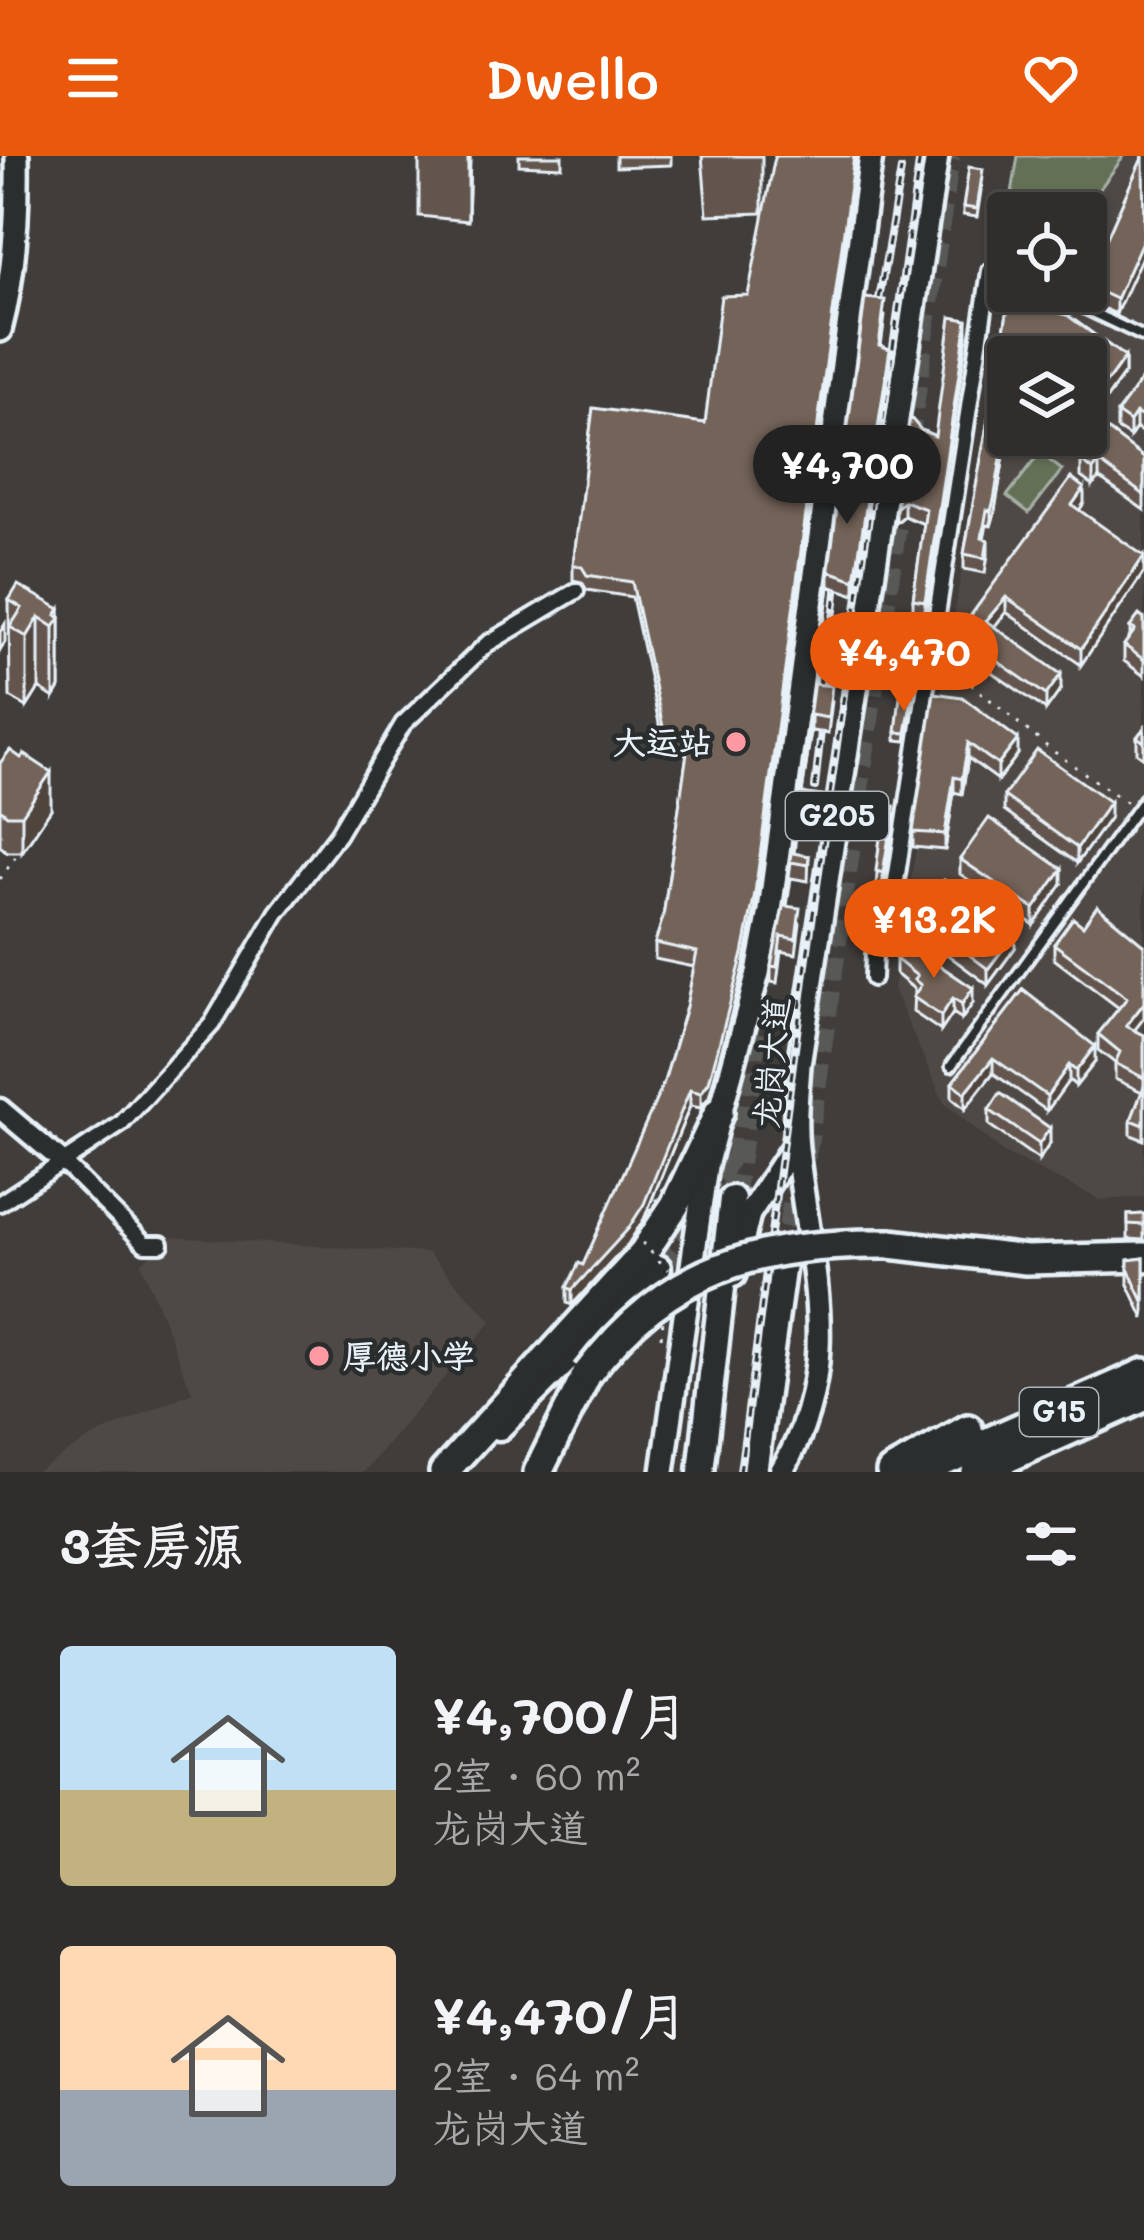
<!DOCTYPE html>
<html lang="zh">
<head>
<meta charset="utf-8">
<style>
  :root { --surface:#302e2c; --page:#383634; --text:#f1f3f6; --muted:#a8a8a9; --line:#4b4a48; --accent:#ea580c }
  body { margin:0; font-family:Mali,"LXGW WenKai TC",sans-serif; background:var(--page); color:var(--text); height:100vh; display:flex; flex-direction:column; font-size:45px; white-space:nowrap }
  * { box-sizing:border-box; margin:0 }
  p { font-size:39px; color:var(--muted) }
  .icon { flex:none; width:66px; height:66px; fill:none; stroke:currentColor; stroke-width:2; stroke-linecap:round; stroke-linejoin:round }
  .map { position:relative; height:1316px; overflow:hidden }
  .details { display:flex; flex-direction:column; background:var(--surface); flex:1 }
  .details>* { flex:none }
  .tools { position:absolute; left:987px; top:36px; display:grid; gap:24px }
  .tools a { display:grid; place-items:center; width:120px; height:120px; border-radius:12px; background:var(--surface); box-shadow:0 3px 9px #0004,0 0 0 3px var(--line); font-size:60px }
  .price { position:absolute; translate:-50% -102px; padding:0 27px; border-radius:42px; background:var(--accent); color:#fff; font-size:39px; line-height:78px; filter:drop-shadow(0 3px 6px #0008) }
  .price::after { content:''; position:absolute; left:50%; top:72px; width:36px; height:27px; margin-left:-18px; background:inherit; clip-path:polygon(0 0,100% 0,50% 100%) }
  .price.active { background:#222; color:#fff }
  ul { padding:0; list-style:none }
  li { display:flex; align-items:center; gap:36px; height:300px; padding:0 60px }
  li span { display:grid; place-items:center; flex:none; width:336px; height:240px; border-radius:12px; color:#555 }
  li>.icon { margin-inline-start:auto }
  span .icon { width:144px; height:144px; fill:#fffc; stroke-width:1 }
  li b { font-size:51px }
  h2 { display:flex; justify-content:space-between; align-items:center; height:144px; padding:0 60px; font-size:51px }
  header { display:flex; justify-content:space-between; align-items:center; height:156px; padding:0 60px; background:var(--accent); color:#fff; font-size:54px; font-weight:600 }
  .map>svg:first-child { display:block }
  .built { fill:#4f4844; fill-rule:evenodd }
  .green { fill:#646f56; stroke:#a6b0a7; stroke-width:3 }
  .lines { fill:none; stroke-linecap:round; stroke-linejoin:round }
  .trunk-tunnel { stroke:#595857; stroke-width:24; stroke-dasharray:24 12; stroke-linecap:butt }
  .service-casing { stroke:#e8f1f8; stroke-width:16 }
  .minor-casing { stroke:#e8f1f8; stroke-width:22 }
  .tertiary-casing { stroke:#e8f1f8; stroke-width:27 }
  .primary-casing { stroke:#e8f1f8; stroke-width:30 }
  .trunk-casing { stroke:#e8f1f8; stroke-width:33 }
  .motorway-casing { stroke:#e8f1f8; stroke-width:36 }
  .path { stroke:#e8f1f8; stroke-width:3; stroke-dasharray:3 9; stroke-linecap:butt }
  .service { stroke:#2a2d2e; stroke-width:8 }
  .minor { stroke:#2a2d2e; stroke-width:14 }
  .tertiary { stroke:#2a2d2e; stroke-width:18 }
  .primary { stroke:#2a2d2e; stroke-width:21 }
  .trunk { stroke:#2a2d2e; stroke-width:24 }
  .motorway { stroke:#2a2d2e; stroke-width:27 }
  .rail-casing { stroke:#e8f1f8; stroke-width:8 }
  .rail { stroke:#2a2d2e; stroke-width:3; stroke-dasharray:9; stroke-linecap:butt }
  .motorway-bridge-casing { stroke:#e8f1f8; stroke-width:36; stroke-linecap:butt }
  .path-bridge { stroke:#e8f1f8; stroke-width:3; stroke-dasharray:3 9; stroke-linecap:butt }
  .motorway-bridge { stroke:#2a2d2e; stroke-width:27 }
  .wall { fill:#63554d; stroke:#e8f1f8; stroke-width:3 }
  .shaded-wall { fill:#50453e; stroke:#e8f1f8; stroke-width:3 }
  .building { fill:#736359; stroke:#e8f1f8; stroke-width:3 }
  .poi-dot { fill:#ff9aa2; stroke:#2a2d2e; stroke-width:4.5 }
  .labels { text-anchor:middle; stroke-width:9; stroke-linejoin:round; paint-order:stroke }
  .shield { fill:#2a2d2e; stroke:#afb6bb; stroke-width:3 }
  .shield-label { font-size:30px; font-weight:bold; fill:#e8f1f8 }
  .poi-label { font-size:33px; font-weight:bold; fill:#e8f1f8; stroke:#2a2d2e; text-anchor:end }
  .street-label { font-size:33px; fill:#e8f1f8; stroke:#2a2d2e }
</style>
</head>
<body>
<header><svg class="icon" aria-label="menu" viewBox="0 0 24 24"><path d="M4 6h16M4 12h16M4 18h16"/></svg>Dwello<svg class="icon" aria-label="heart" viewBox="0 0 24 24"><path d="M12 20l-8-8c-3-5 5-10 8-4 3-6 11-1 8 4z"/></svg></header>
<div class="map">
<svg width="1144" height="1316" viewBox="0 0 1144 1316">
  <rect width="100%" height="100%" fill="#403d3b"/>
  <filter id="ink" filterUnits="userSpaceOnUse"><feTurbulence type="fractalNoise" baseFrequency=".00833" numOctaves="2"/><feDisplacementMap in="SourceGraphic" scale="24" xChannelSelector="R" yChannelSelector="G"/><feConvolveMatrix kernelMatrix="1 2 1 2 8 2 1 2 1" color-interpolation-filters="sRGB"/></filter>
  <g filter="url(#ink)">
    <path class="built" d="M1124,0h20v1041l-43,3 -96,-46 -61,-51 -51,-114 105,-641 21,-42 39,-7 3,-8h25v-78h-4zM1008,201h78v78h-78z
      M171,1081l257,16 64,68 -128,151h-328l56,-35 100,-45 -51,-129z"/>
    <path class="green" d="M1018,0h106l-42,57h-49l-21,-20z
      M1040,297l22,17 -33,43 -22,-17z"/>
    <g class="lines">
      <path class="trunk-tunnel" d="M732,1043l30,-215
        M783,1107l23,-119 142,-988
        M658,1112l35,-47 37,-68"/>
      <defs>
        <path id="service" d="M1064,135l15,15 65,31
          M951,910l193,-267"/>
        <path id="minor" d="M873,822l1,-23 21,-68 95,-616
          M65,1008l80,80h16
          M0,1047l121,-79 91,-100 65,-111 61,-79 65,-110 84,-80 89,-53"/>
        <path id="tertiary" d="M0,953l65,55"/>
        <path id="primary" d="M0,174c15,-56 18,-116 17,-174
          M734,1119l15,-61 47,-72
          M663,1316l43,-306 52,-193 12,-62 101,-755
          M781,1316c65,-108 28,-208 16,-324 -3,-27 0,-55 2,-83l138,-909"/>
        <path id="trunk" d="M499,1271l159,-159
          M701,1316l31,-273
          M754,1316l29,-209"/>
        <path id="motorway" d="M890,1088l136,16 118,-3
          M444,1316l198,-217 33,-50 44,-93
          M538,1316l49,-98
          M891,1316l77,-43
          M920,1316l224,-99
          M976,1316l168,-75"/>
      </defs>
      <use href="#service" class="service-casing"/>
      <use href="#minor" class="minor-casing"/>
      <use href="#tertiary" class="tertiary-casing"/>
      <use href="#primary" class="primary-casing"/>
      <use href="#trunk" class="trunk-casing"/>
      <use href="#motorway" class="motorway-casing"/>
      <path class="path" d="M943,505l107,88 80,56
        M0,723l19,-27"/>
      <use href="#service" class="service"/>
      <use href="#minor" class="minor"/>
      <use href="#tertiary" class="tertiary"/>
      <use href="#primary" class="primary"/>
      <use href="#trunk" class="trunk"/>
      <use href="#motorway" class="motorway"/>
      <defs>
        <path id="rail" d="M873,179l28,-165
          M815,631l25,-232
          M740,1316l66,-508 114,-808"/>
      </defs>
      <use href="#rail" class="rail-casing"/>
      <use href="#rail" class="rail"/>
      <defs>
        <path id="motorway-bridge" d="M587,1218c82,-108 171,-131 303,-130"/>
      </defs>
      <use href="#motorway-bridge" class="motorway-bridge-casing"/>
      <path class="path-bridge" d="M642,1065l28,-42
        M634,1078l34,36
        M661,1181l2,-16"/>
      <use href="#motorway-bridge" class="motorway-bridge"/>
    </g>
    <path class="wall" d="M419,0h51l-2,65 -49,-5z
      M519,0h43v11l-43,-2z
      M616,0h55v9l-55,2z
      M702,0h60v57l-55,2z
      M1143,0l-27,158 -30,-14v-15z
      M983,21l-6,40 -14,-2v-8z
      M1011,135l21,4v11l35,9 58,42v16l-39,54v-70h-78v75l-14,84 -3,10 -4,-1 -3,14 4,1v15l-3,18 -21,-4v-15z
      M865,142l20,18 -4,30 9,19 -35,230 -26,-9 -13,98 16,17 -4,32 -17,-2 -9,62 20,18 -2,17h-4l-1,9 -19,-3 -2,20 15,2 -1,25 -17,-3 -4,28 13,17 -4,31 -15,-3 -4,32 -6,-1v-16l14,-68z
      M967,179l-42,281 -12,-1v-16l11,-75 -20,-8 -8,7 25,-93 14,6z
      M1144,226v52l-8,-6 -6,9 -13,-8v-16z
      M593,252l162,501 -12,61 -34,127 -8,11 -11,-2 -46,113 -16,25 -56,61 -5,-2v-16l16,-22 81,-183 22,-75 8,-40 -39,-8v-16l8,-26 24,-163 -22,-3 -33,-154 -45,-7 -5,-8 -9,-2v-15z
      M1144,302v52l-45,-32 -6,8 -12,-9v-16z
      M1084,347l-5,7 65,62 -63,93 -75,-53 -12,15 67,62 -15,21 -76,-53 -3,4 -12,-9v-15z
      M9,444l51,9v79l-6,10 -15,-10 -12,19 -17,-10z
      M1144,463v57l-20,-15v-16l6,-8v-10z
      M934,537l84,61 -20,26 -30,-22 -6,36 -8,-2 -9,58 -32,-3v-15z
      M912,549l-6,36 -10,-1v-8z
      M1144,572v30l-7,-5v-16z
      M21,602l30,51 -29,43h-15l-7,-6v-83z
      M1004,640l106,21 -33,46 -73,-52z
      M850,661l44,4 -11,67 -7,-1 4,-51 -30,-4z
      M960,703l102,25 -28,41 -74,-51z
      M917,760l98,32 -27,37 -71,-53z
      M1083,770l61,19 -10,85 10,5v105l-13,-5v-15l11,-28 -27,-13v-16l-17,-13v-16l21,-26 -65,-49v-15z
      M896,803l77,44 -11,16 -9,-6 -12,18 -28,-19 1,-23 -18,-15z
      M1023,834l72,72 -19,24 -7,-6 -22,31 -54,-38 -28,36 -13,-11v-15z
      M989,954l61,33 -11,17 -50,-35z
      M1144,1058v26l-16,-1v-24z
      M1144,1102v61l-16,-35v-24z"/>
    <path class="shaded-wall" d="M468,0h2l-2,65z
      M854,0h2l-101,753 -12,61 -34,127 -8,11v-15z
      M1144,81v15l-28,62v-15z
      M967,164v15l-42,281v-15z
      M890,193v16l-35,230v-15z
      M1125,201v16l-39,54v-16z
      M1136,257v15l-6,9v-15z
      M1008,261v15l-14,84 -3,10v-15z
      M1099,306v16l-6,8v-16z
      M1084,332v15l-12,18v-16z
      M904,345v15l-8,7v-15z
      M1144,400v16l-63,93v-16z
      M829,415v15l-15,113v-15z
      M1006,441v15l-20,25v-16z
      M60,453v79l-6,10v-71l2,-12z
      M39,461v71l-12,19v-70z
      M5,468v18l-5,9v-19z
      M970,486v15l-3,4v-15z
      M1061,518v15l-15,21v-15z
      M811,559v16l-11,77v-15z
      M1018,583v15l-20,26v-15z
      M968,587v15l-6,36v-15z
      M51,616v37l-29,43v-37z
      M954,621v15l-9,58v-16z
      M1110,646v15l-33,46v-15z
      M894,650v15l-11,67v-15z
      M1062,713v15l-28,41v-16z
      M1015,777v15l-27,37v-16z
      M973,832v15l-11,16v-15z
      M953,842v15l-12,18v-15z
      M1144,847v15l-18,23v-15z
      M1095,890v16l-19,24v-15z
      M993,902v15l-28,36v-16z
      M1069,909v15l-22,31v-15z
      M690,934v16l-46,113 -16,25 -56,61v-15z
      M1050,972v15l-11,17v-16z"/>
    <path class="building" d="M775,0h79l-99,737 -12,61 -34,128 -8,11 -11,-3 -46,114 -16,25 -56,61 -5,-3 12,-24 4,2 81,-183 22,-75 11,-55 -42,-9 8,-26 26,-178 -24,-3 -33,-154 -45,-7 -5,-8 -9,-2 20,-157 112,15 16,-127 27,-1z
      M1143,0l1,81 -28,62 -30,-14z
      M969,11l14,2 -6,40 -14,-2z
      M1011,135l21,4 -2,11 37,9 58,42 -39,54v-54h-78v60l-14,83 -3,11 -4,-1 -5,28 6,2 -3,18 -21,-4z
      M865,142l20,2 -6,45 11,4 -35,231 -26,-9 -15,113 18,2 -4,32 -17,-3 -11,78 22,3 -2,17 -4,-1 -1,10 -19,-3 -3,34 16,3 -1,9 -17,-3 -6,44 15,2 -4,31 -15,-3 -4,31 -6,-1 14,-68z
      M951,161l16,3 -42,281 -12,-2 13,-90 -22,-8 -8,7 14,-91 11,13 14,6z
      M1141,224l3,2v36l-8,-5 -6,9 -13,-9z
      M1105,272l39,30v37l-45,-33 -6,8 -12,-9z
      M1071,322l13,10 -12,17 72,51 -63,93 -75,-52 -20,24 75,53 -15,21 -76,-53 -3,4 -12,-9z
      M18,429l42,24 -4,6 4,3 -6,9 -15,-10 -12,20 -17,-10 12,-19 -13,-8z
      M1139,459l5,4v41l-20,-15 11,-15 -5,-3z
      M934,537l28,4 56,42 -20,26 -30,-22 -6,36 -8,-2 -9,57 -32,-2z
      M900,540l12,2 -6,35 -10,-1z
      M1144,572v14l-7,-5z
      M10,594l11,8 3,-4 27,18 -29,43h-15l-7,-6v-46z
      M1037,594l73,52 -33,46 -73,-52z
      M852,644l42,6 -11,67 -7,-2 6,-50 -32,-4z
      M989,662l73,51 -28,40 -74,-50z
      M944,724l71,53 -27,36 -71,-53z
      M1097,750l47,39v58l-18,23 18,9v43l-29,-15 5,-11 -22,-18 29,-36 -73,-54 19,-26 10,8z
      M908,788l65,44 -11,16 -9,-6 -12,18 -28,-19 8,-12 -7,-5 3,-4 -21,-17z
      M1023,834l72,56 -19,25 -7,-6 -22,31 -54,-38 -28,35 -13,-10z
      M1144,930v39l-13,-5z
      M1000,937l50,35 -11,16 -50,-34z
      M1144,1058v11l-16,-1v-9z
      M1144,1102v45l-16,-34v-9z"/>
  </g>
  <g class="poi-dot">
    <circle cx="736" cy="586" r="12"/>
    <circle cx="319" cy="1200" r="12"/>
  </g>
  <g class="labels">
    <g class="shield">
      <rect x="786" y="636" width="102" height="48" rx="9"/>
      <rect x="1020" y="1232" width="78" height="48" rx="9"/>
    </g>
    <g class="shield-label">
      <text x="837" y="670">G205</text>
      <text x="1059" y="1266">G15</text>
    </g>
    <g class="poi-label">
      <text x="712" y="598">大运站</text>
      <text x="343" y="1212" text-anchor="start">厚德小学</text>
    </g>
    <g class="street-label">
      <text transform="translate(771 907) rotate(-85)" y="12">龙岗大道</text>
    </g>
  </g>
</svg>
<div class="tools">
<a><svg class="icon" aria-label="locate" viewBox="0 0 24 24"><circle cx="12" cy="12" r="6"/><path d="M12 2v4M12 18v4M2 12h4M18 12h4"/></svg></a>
<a><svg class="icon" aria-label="layers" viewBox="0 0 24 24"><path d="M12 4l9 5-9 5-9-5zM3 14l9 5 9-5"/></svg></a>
</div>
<b class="price active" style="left:847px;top:371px">¥4,700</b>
<b class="price" style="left:904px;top:558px">¥4,470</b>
<b class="price" style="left:934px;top:825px">¥13.2K</b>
</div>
<section class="details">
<h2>3套房源<svg class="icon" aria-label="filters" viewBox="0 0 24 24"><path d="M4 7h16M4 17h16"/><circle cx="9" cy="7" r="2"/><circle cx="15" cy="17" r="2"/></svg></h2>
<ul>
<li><span style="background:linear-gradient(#bfe0f5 60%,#c2b280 0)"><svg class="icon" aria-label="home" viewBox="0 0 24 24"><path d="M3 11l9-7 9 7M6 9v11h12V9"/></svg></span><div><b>¥4,700/月</b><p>2室 · 60 m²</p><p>龙岗大道</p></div></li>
<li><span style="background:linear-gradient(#ffd9b3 60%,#9aa5b1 0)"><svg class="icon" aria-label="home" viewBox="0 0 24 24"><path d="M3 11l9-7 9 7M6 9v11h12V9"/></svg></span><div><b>¥4,470/月</b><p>2室 · 64 m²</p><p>龙岗大道</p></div></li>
</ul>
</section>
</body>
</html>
